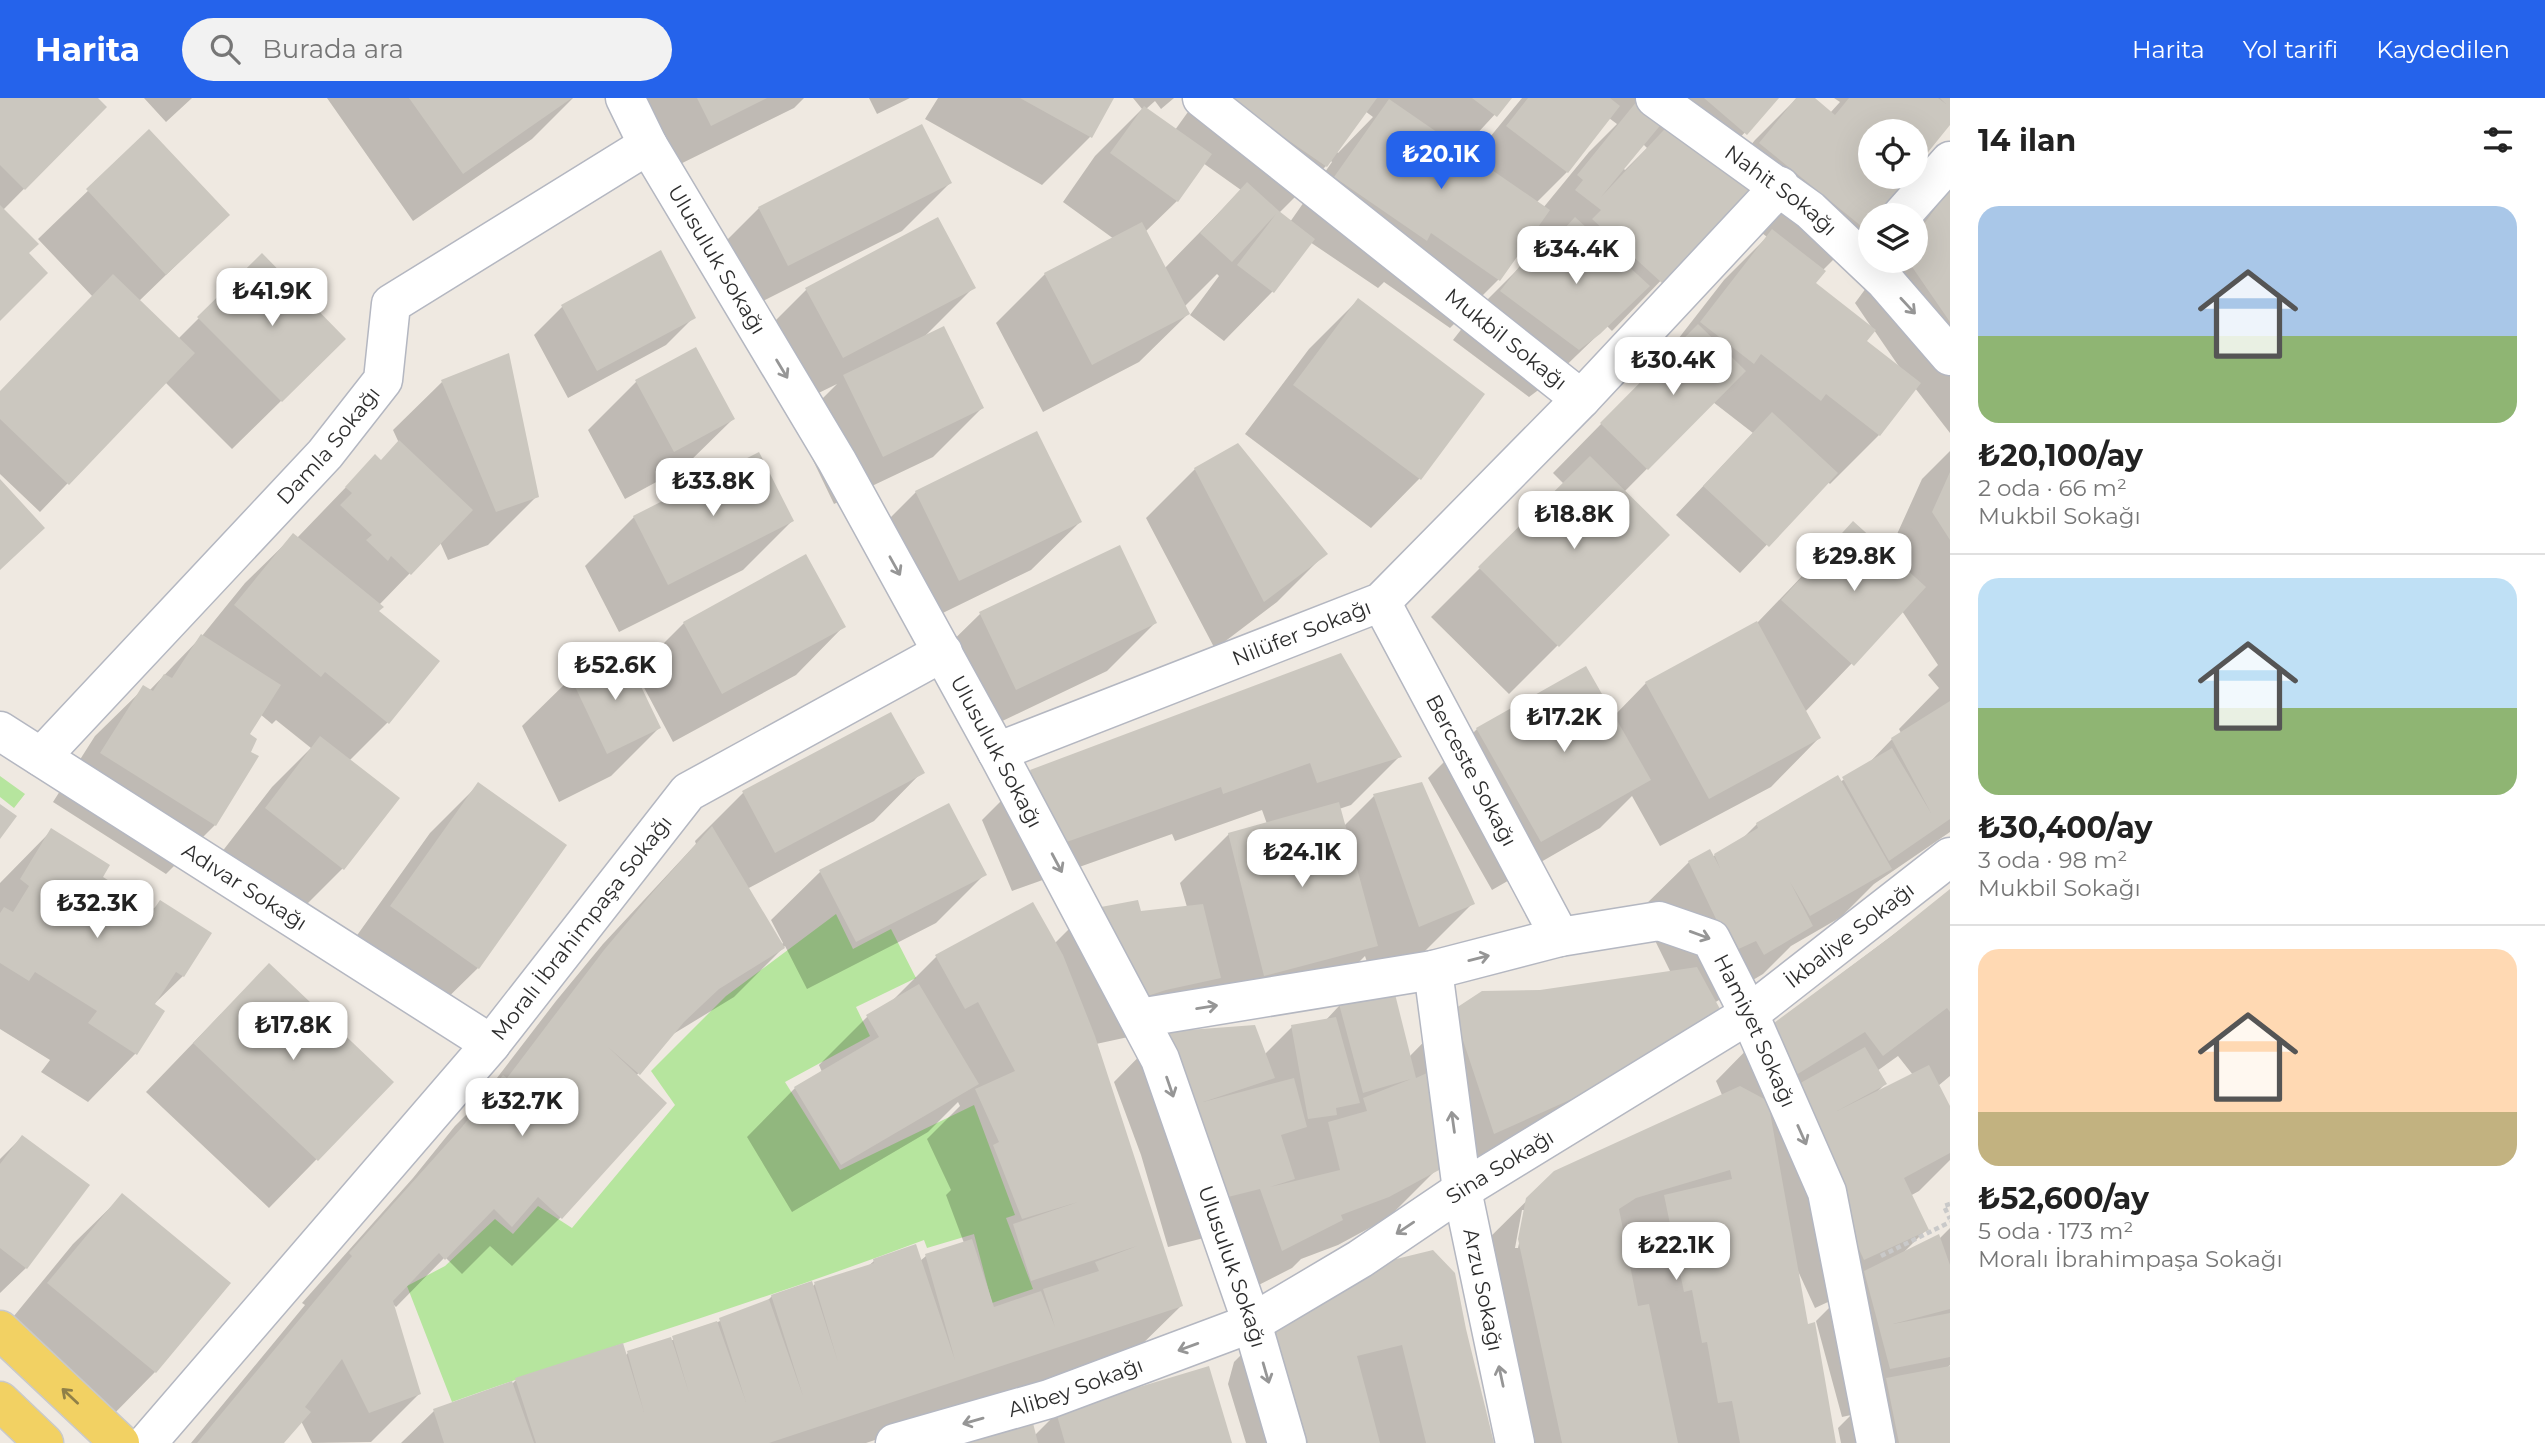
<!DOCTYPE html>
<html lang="tr">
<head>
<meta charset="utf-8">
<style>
  :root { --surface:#fff; --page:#f2f2f2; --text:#222; --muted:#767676; --line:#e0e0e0; --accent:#2563eb }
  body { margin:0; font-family:Montserrat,sans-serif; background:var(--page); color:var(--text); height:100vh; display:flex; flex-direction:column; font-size:26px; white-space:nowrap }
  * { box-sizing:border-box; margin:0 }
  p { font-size:23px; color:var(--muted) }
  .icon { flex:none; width:38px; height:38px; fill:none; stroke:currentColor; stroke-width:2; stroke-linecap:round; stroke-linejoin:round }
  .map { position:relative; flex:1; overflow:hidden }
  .drawer { display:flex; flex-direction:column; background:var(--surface); width:595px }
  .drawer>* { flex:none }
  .controls { position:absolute; left:1858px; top:21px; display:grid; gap:14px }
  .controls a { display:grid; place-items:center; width:70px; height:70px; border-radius:50%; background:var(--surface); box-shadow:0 7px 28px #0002; font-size:35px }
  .price { position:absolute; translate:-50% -60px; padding:0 16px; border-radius:14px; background:#fff; color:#222; font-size:23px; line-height:46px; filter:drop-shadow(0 2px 4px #0008) }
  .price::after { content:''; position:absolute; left:50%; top:42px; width:21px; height:16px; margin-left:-10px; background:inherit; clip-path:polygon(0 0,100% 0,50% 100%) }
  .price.selected { background:var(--accent); color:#fff }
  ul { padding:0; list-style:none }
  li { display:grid; align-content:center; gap:14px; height:371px; padding:0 28px }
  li+li { border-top:2px solid var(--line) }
  li span { display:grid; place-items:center; height:217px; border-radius:21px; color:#555 }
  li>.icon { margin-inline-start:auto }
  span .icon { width:126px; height:126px; fill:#fffc; stroke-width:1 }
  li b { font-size:30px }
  h2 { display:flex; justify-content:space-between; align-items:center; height:84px; padding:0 28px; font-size:30px }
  header { display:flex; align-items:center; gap:42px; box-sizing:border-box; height:98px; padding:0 35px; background:var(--accent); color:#fff }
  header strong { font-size:33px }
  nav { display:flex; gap:38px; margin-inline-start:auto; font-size:24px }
  .search { width:490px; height:63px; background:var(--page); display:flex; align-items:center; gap:18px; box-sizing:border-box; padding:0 24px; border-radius:38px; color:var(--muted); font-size:26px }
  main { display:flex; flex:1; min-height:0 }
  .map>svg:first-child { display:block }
  .green { fill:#b6e59e }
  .shadow { fill:#0003; fill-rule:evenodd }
  .building { fill:#cbc7bf }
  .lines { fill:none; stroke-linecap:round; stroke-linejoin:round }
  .minor-casing { stroke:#b4b7c1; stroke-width:41 }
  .major-casing { stroke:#c9c9c9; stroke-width:41 }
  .path { stroke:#c9c9c9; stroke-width:4.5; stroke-dasharray:5 3.5; stroke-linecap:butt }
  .minor { stroke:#fff; stroke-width:38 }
  .major { stroke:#f2d163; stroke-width:38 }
  .oneway { stroke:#969696 }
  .oneway2 { stroke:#908048 }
  .labels { text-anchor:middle; stroke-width:5; stroke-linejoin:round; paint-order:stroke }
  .street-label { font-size:21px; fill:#2e2e2e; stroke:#fff }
</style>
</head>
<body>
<header>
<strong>Harita</strong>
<div class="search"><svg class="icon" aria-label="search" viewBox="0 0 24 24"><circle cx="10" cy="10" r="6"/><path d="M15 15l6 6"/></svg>Burada ara</div>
<nav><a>Harita</a><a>Yol tarifi</a><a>Kaydedilen</a></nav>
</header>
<main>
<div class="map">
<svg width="1950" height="1345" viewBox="0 0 1950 1345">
  <rect width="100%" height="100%" fill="#efe9e1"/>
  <path class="green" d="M0,678l25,18 -11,14 -14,-11z
    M836,816l17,35 38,-20 25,49 -60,29 14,29 -85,46 55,88 134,-65 41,110 -9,3 27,71 -41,14 -18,-69 -47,14 -3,-8c-156,59 -315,106 -472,162l-45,-116 38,-20 50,-47 18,15 25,-28 34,22 103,-123 -24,-34 75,-75z"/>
  <path class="shadow" d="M0,0h96l9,9 -102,103 23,44 -26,65z
    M144,0h48l-26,24z
    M327,0h246l-41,41 -119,82z
    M633,0h171l-10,10 -132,65z
    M869,0h41l-33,16z
    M938,0h174l-22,39 -48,48 -117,-66z
    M1133,0h41l-13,11 -6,-8 -9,8 29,21 23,-32h312l-49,53 11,8 50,-61h255l-58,62 11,10 25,-30 42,-42h15l18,15 10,-11 -6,-4h116v26l-34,7h-45v46h36l-32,38h-4l-7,14 -42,42 -8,13 58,44 -17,-25 31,-42h30v-39l34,-47v258l-35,-45 -36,47 -49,49 -3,-3 -87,92 -64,-58 77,-82 -40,-31 -89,90 44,43 -159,159 -78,-77 133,-133 -11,-11 101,-103 70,-90 43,-43 -36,-29 -119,123 -5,-5 -58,56 -20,15 -76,-57 21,-27 48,-48 3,4 18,-18 -16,-12 -29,41 -48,48 -66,-46 -6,6 -68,-46 -38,50 -48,49 -34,-26 29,-39 -2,-2 -33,33 4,7 -49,48 -96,50 -47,-89 49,-49 69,-35 -51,-37 32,-46 47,-47zM1365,13l8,6 -35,36 -2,-2zM1609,20l8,6 -28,28 -46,56 -7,-5 31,-31zM1643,46l4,4 -22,22 -2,-2zM1331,63l1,1 -42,60 -11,-9zM1203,65l38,27 -77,79 -19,-37 32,-31zM1874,232l26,38 -35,-26z
    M149,34l79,83 -90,87 40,37 84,-84 82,84 -112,110 -67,-67 -125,130 -40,-38v-82l93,-95 -55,-58z
    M950,85l-48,48 -163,82 -29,-56 49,-49z
    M974,189l-50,50 58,71 -49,49 -99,47 -38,-79 41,-41 -43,21 -36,-67 48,-48z
    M1358,202l125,94 -64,85 -48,49 -126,-94 64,-85z
    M562,209l132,10 -28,28 -98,53 -34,-63z
    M637,283l96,38 -49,48 -59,32 -37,-69z
    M442,284l95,114 -49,49 -40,15 -8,-18 -61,63 -3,7 61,49 -50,62 -38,38 -6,107 -49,49 -76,-60 54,-70 39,-39 -35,-28 -4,4 -12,-10 -13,20 1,18 8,5 -41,68 -49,49 -113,-72 42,-66 49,-48 5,3 53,-55 43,-53 49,-48 3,3 78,-81 5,5 19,-19 -6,-13z
    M1950,353v381l-76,52 -33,33 -50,29 -28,28 -49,29 4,6 -49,48 -223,124 -8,-23 -1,11 -49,49 -50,27 -37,14 -9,9 -59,30 -21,-62 -44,11 -27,-92 -27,-73 48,-49 102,22 28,-28 33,-6 14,-15 53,-14 17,65 45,-46 86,-19 131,-19 -31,-63 49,-48 23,-5 29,-17 16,-16 83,-42 28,-18 24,-25 9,-6 -2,-4 40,-41 -11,-13 10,-10 -36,-54 -97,101 14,26 -48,49 -111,59 -28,-50 -32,32 -108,62 -64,-112 49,-49 108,-61 28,49 33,-34 111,-60 96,-100 35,31 34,-75z
    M1195,371l131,84 -49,49 -62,47 -69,-131z
    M916,394l164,30 -49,48 -121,59 -43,-88z
    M634,419l158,4 -49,49 -124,62 -34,-66z
    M1119,449l36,76 -48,48 -140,67 -36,-76 49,-48z
    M806,459l38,69 -48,49 -123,67 -33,-62 -3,1 22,47 -48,48 -52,26 -37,-76 49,-48 62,-4 51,-51z
    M1399,659l-48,48 -12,4 5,17 30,-30 99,107 -49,49 -53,22 -6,-18 -38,38 -231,50 85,262 -49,48 -266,89h-465l33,-32 78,-27 4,-4 109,-24 3,-3 42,-12 95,-38 7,-7 40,-9 3,-3 52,-17 7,-6h46l6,-5 38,-13 -18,-48 5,-5 -24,-51 33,-33 -2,-4 -30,30 -136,80 -45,-75 48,-49 27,-16 -3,-7 48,-48 22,-13 47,-47 118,-13 32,-32 54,1 47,-6 -7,-24 49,-49 38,-10 -5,-14 -87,31 -3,-7 -160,57 -30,-71 49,-49z
    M922,674l-48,49 -127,68 34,56 2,-2 -12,-23 49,-48 164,3 -48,48 -129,66 -22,-43 -51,51 -64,39 -34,40 -75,141 -49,49 -22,-20 -28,28 -17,-17 -49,50 -5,-5 28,92 -48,48 -59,1 -11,-22 -19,22h-91l114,-138 -3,-2 111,-125 42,-52 22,-22 79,-103 47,-57 93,-100 -1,-3 48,-48z
    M478,687v183l-49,48 -86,-61 87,-122z
    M52,732l48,48 52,32 8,-7 23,73 -30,29 -17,48 -48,49 -47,-30 9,-12 -50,-31v-146z
    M1950,794v184l-12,10 12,23v51l-31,31 -9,5 17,33 -23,23 35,-13 11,-11v137l-3,3h3v75h-109l-3,-15 13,-13 -9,2 -26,-96 25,-25 -26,12 -17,-37 8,55 29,117h-331l-26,-194 77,-76 167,-78 -6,-14 48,-49zM1898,958l15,19 -38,19 10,-10 -8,-13zM1522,1112h4l-8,38h-3z
    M221,916l171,68 -123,126 -123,-116z
    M22,1039l4,131 -26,25v-134z
    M122,1098l33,176 -48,49 -107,-88 73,-89z
    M1283,1215l181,17 27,113h-245l-18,-59 6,-22z
    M1057,1315l172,30h-257l62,-7z"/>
  <path class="building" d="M0,0h98l9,9 -82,83 -25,-25z
    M409,0h163l-109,76z
    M697,0h70l-56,28z
    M1020,0h94l-22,40z
    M1227,0h150l-50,69z
    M1472,0h40l-15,19z
    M1528,0h82l10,8 -52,67 -62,-47z
    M1704,0h75l-32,37z
    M1796,0h19l20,17 14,-17h89l8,6 -6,-6h10v27l-34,42v-36h-45v46h37l-31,38h-6v8l-5,7 -107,-87z
    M1389,1l161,111 -50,71 -69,-48 -4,8 -93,-64z
    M1637,3l26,21 -62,75 75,-80 76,71 -90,95 -70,-64 9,-9 -26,-20 8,-10 -6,-5z
    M1144,8l68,48 -34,48 -68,-49z
    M922,26l30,59 -164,83 -30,-59z
    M149,31l81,86 -64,60 -80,-86z
    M1247,84l32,29 36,28 -41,54 -37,-28 39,-51 -44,48 -32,-29z
    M1950,90v134l-42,-61h8v-26z
    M0,107l39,39 -10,9 19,20 -48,48z
    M938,119l38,71 -133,70 -38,-70z
    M1575,119l75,69 -50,48 -21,16 -79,-59 23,-29 4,7z
    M1142,124l48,92 -98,51 -48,-92z
    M1772,131l54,42 -10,12 60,47 -9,11 54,42 -41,53 -54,-42 -5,7 -60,-47 -7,10 -54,-42z
    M661,152l35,68 -99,53 -36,-66z
    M262,155l84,86 -64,63 -85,-85z
    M113,176l82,79 -126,132 -69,-66v-28z
    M1358,200l127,96 -64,86 -128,-95z
    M1698,226l48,47 -98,99 -48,-47z
    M944,228l40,82 -101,49 -40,-82z
    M696,249l39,72 -61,33 -39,-72z
    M509,255l30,144 -43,15 -55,-132z
    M1772,314l66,61 -69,74 -66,-61z
    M1037,333l45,91 -123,59 -44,-90z
    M399,342l74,70 -62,65 -20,-19 -3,5 -22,-21 6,-5 -32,-30 12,-12 -7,-6 30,-33 6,6z
    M1238,345l90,111 -64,48 -70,-134z
    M759,354l35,69 -126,64 -35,-69z
    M1590,358l80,79 -111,112 -81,-80z
    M1950,374v68l-18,-28z
    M0,381l45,49 -45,42z
    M1853,423l73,66 -72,79 -73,-66z
    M293,435l91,74 -5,4 61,50 -51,63 -64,-52 -4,5 -87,-72z
    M1120,447l37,78 -141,67 -37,-78z
    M806,456l40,73 -124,67 -39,-72z
    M1757,523l64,117 -112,61 -64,-117z
    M201,536l80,51 -31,49 7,5 -6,13 8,4 -43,70 -116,-73 43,-68 10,6 11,-17 8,4z
    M624,553l37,77 -54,26 -37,-78z
    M1341,555l61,104 -85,26 -7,-20 -87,31 -2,-7 -160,57 -31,-74z
    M1586,568l65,114 -110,62 -65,-114z
    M1950,603v118l-61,42 -47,-84 50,-29 39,65 -40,-75z
    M891,614l34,61 -150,80 -33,-62z
    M320,638l80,62 -56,72 -79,-62z
    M1838,677l54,94 -82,47 -20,-34 23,44 -49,29 -8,-14 -24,11 -44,-91 22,-12 10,19 -6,-14 44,-26 -2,-5z
    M478,684l89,63 -88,124 -89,-63z
    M1422,684l53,122 -56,23 -46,-133z
    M1339,704l39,144 -114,30 -36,-143z
    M949,705l38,72 -131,67 -37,-72z
    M0,706l17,12 -17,23z
    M712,728l73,122 -66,41 -35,33 -44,53 -32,-28 59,56 -105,116 -24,-22 -26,30 -18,-18 -49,51 -6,-7 -46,48 28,93 -52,19 -27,-54 -37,48 6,5 -27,31h-87l155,-187 -3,-3 113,-126 41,-52 4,3 97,-128 48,-57z
    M51,730l59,37 -7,12 51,32 6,-9 52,33 -28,44 -8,-5 -21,32 10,7 -28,44 -49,-32 9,-12 -62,-39 -6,9 -29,-18v-50l4,-6 9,5 16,-26 -9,-7z
    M1950,791v123l-3,-4 -64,48 -18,-24 -80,50 -22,-51 126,-93z
    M1138,802l3,11 62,-7 18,74 -55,12 -34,11 -47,-91z
    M1033,804l30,53 32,81 88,270 -414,137h-233l-21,-65 108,-35 21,69 -17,-61 44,-14 18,56 -17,-57 45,-15 29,81 -27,-84 50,-19 34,97 -32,-101 41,-14 26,81 -24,-80 60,-19 -1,-4 43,-15 39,116 -30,-106 47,-15 22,68 47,-16 14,36 -12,-38 56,-18 -4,-9 42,-16 -106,35 -18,-57 65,-22 -56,17 -29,-74 6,-3 -24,-53 40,-18 -37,-69 -13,7 -30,-54z
    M269,865l125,119 -76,79 -125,-118z
    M1697,869l23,42 -63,39 2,4 -87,47 -78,35 -41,-124 29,-19 58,-1z
    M919,886l60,100 -138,81 -47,-78 85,-50 -13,-22z
    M1394,892l22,88 11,-5 16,49 -4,48 -50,27 -48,18 2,5 -61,31 -22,-62 -44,11 -55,-168 94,-7 20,53 -72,24 91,-24 13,49 -26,8 14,44 -25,8 70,-17 -12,-48 39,-11 -4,-13 48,-19 -48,14 -24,-89z
    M1336,919l24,86 -24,5 1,7 -29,4 -17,-94z
    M1865,949l22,37 -50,27 92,-46 21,41v47l-46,25 25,52 -65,30 -78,-169z
    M1740,988l28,15 40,223 7,-2 21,121h-96l-8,-42 -14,2 -11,-61 -5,1 -10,-53 -8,2 -20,-97 68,-16 -2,-9 -94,28 -17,11 19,97 11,-2 29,139h-116l-44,-204 8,-41 28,-27z
    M22,1037l68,50 -63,84 -27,-21v-84z
    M122,1095l109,90 -75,90 -109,-90z
    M1939,1136l11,31v44l-57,15 57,-11v44l-60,12 -26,-98z
    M1433,1152l22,23 11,56 28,114h-68l-24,-98 -45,11 -4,-15 27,102h-72l-32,-109 6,-23 110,-51z
    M1209,1268l23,77h-167l-9,-31z
    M1950,1268v77h-51l-13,-65z
    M512,1283l22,62h-90l-11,-34z
    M1033,1325l5,20h-69l-1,-1z"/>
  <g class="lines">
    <defs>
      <g id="minor">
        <path id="s1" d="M625,0l23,47 189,316 160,291 163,307 92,264 35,120"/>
        <path id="s2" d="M1202,0l379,301 199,-213"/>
        <path id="s3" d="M1655,0l155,112 75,71 65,75"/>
        <path d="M1902,117l48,-54"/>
        <path id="s4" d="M1381,504l179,335"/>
        <path id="s5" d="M0,633l491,313"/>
        <path id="s6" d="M997,654l384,-150 200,-203"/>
        <path id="s7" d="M41,659l284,-303 58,-74 8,-76 257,-159"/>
        <path id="s8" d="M1433,872l29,220 53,253"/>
        <path id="s9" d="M1139,920l294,-48 127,-33 99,-16 52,18 38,75 78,178 49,251"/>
        <path id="s10" d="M147,1345l344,-399 197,-252 255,-140"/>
        <path id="s11" d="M895,1345l154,-44 203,-76 108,-64 102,-69 287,-176 201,-157"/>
      </g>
      <path id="major" d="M0,1232l120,113
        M0,1303l44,42"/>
    </defs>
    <use href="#minor" class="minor-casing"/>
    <use href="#major" class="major-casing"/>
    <path class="path" d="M1950,1106l-6,2 6,13
      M1881,1158l69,-34"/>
    <use href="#minor" class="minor"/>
    <use href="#major" class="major"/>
  </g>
  <defs><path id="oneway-shaft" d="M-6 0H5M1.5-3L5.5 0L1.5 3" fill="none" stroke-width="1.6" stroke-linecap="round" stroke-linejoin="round" transform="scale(1.75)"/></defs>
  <g class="oneway">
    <use href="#oneway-shaft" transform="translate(1908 208) rotate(47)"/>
    <use href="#oneway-shaft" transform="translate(782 271) rotate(59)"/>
    <use href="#oneway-shaft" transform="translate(895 468) rotate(61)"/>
    <use href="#oneway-shaft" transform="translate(1057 765) rotate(62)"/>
    <use href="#oneway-shaft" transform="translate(1700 837) rotate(20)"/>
    <use href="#oneway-shaft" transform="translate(1479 860) rotate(-14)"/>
    <use href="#oneway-shaft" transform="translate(1207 909) rotate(-9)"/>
    <use href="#oneway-shaft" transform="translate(1170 989) rotate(71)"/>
    <use href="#oneway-shaft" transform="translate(1453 1024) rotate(-98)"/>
    <use href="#oneway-shaft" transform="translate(1802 1037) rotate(66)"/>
    <use href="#oneway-shaft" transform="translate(1405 1130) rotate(146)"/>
    <use href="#oneway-shaft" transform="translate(1188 1249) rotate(160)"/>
    <use href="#oneway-shaft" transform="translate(1266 1275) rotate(74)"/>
    <use href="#oneway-shaft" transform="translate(1501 1278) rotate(-102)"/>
    <use href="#oneway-shaft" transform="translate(973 1323) rotate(164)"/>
  </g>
  <use class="oneway2" href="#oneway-shaft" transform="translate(70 1298) rotate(-137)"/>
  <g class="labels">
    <g class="street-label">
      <text dy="7" stroke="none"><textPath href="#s3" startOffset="156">Nahit Sokağı</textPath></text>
      <text dy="7" stroke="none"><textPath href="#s1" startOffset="186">Ulusuluk Sokağı</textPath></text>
      <text dy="7" stroke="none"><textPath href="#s2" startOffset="388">Mukbil Sokağı</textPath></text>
      <text dy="7" stroke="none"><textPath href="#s7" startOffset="424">Damla Sokağı</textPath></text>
      <text dy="7" stroke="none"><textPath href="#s6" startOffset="327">Nilüfer Sokağı</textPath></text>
      <text dy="7" stroke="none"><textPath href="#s1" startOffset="752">Ulusuluk Sokağı</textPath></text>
      <text dy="7" stroke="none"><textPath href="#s4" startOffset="191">Berceste Sokağı</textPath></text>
      <text dy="7" stroke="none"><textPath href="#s5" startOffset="290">Adıvar Sokağı</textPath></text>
      <text dy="7" stroke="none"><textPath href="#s10" startOffset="674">Moralı İbrahimpaşa Sokağı</textPath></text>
      <text dy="7" stroke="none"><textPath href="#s11" startOffset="1090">İkbaliye Sokağı</textPath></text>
      <text dy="7" stroke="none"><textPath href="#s9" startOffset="686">Hamiyet Sokağı</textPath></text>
      <text dy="7" stroke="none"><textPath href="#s11" startOffset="670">Sina Sokağı</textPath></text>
      <text dy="7" stroke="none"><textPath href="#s1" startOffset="1320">Ulusuluk Sokağı</textPath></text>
      <text dy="7" stroke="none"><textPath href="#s8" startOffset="324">Arzu Sokağı</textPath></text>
      <text dy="7" stroke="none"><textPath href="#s11" startOffset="189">Alibey Sokağı</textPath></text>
    </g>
  </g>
</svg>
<div class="controls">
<a><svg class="icon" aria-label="locate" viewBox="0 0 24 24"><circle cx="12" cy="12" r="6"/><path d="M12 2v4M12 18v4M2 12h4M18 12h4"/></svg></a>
<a><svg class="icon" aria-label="layers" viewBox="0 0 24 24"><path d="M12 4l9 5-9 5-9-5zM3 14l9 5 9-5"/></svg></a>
</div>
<b class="price selected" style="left:1441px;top:93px">₺20.1K</b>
<b class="price" style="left:1576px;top:188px">₺34.4K</b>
<b class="price" style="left:272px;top:230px">₺41.9K</b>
<b class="price" style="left:1673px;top:299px">₺30.4K</b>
<b class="price" style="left:713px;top:420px">₺33.8K</b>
<b class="price" style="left:1574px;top:453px">₺18.8K</b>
<b class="price" style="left:1854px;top:495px">₺29.8K</b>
<b class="price" style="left:615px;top:604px">₺52.6K</b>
<b class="price" style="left:1564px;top:656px">₺17.2K</b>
<b class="price" style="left:1302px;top:791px">₺24.1K</b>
<b class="price" style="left:97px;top:842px">₺32.3K</b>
<b class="price" style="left:293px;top:964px">₺17.8K</b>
<b class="price" style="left:522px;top:1040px">₺32.7K</b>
<b class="price" style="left:1676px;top:1184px">₺22.1K</b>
</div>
<section class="drawer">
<h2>14 ilan<svg class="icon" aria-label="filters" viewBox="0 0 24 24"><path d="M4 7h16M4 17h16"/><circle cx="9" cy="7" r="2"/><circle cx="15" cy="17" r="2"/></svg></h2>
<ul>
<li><span style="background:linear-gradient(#a9c7e8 60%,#8fb573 0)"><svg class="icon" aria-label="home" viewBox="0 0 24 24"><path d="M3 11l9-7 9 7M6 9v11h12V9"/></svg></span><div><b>₺20,100/ay</b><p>2 oda · 66 m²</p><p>Mukbil Sokağı</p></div></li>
<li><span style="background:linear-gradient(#bfe0f5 60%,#8fb573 0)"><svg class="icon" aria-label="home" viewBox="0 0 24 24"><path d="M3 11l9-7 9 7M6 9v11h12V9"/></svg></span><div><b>₺30,400/ay</b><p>3 oda · 98 m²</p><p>Mukbil Sokağı</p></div></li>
<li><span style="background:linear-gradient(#ffd9b3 75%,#c2b280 0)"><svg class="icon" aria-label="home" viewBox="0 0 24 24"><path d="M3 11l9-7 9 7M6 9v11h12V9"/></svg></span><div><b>₺52,600/ay</b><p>5 oda · 173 m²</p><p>Moralı İbrahimpaşa Sokağı</p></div></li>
</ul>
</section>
</main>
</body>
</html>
